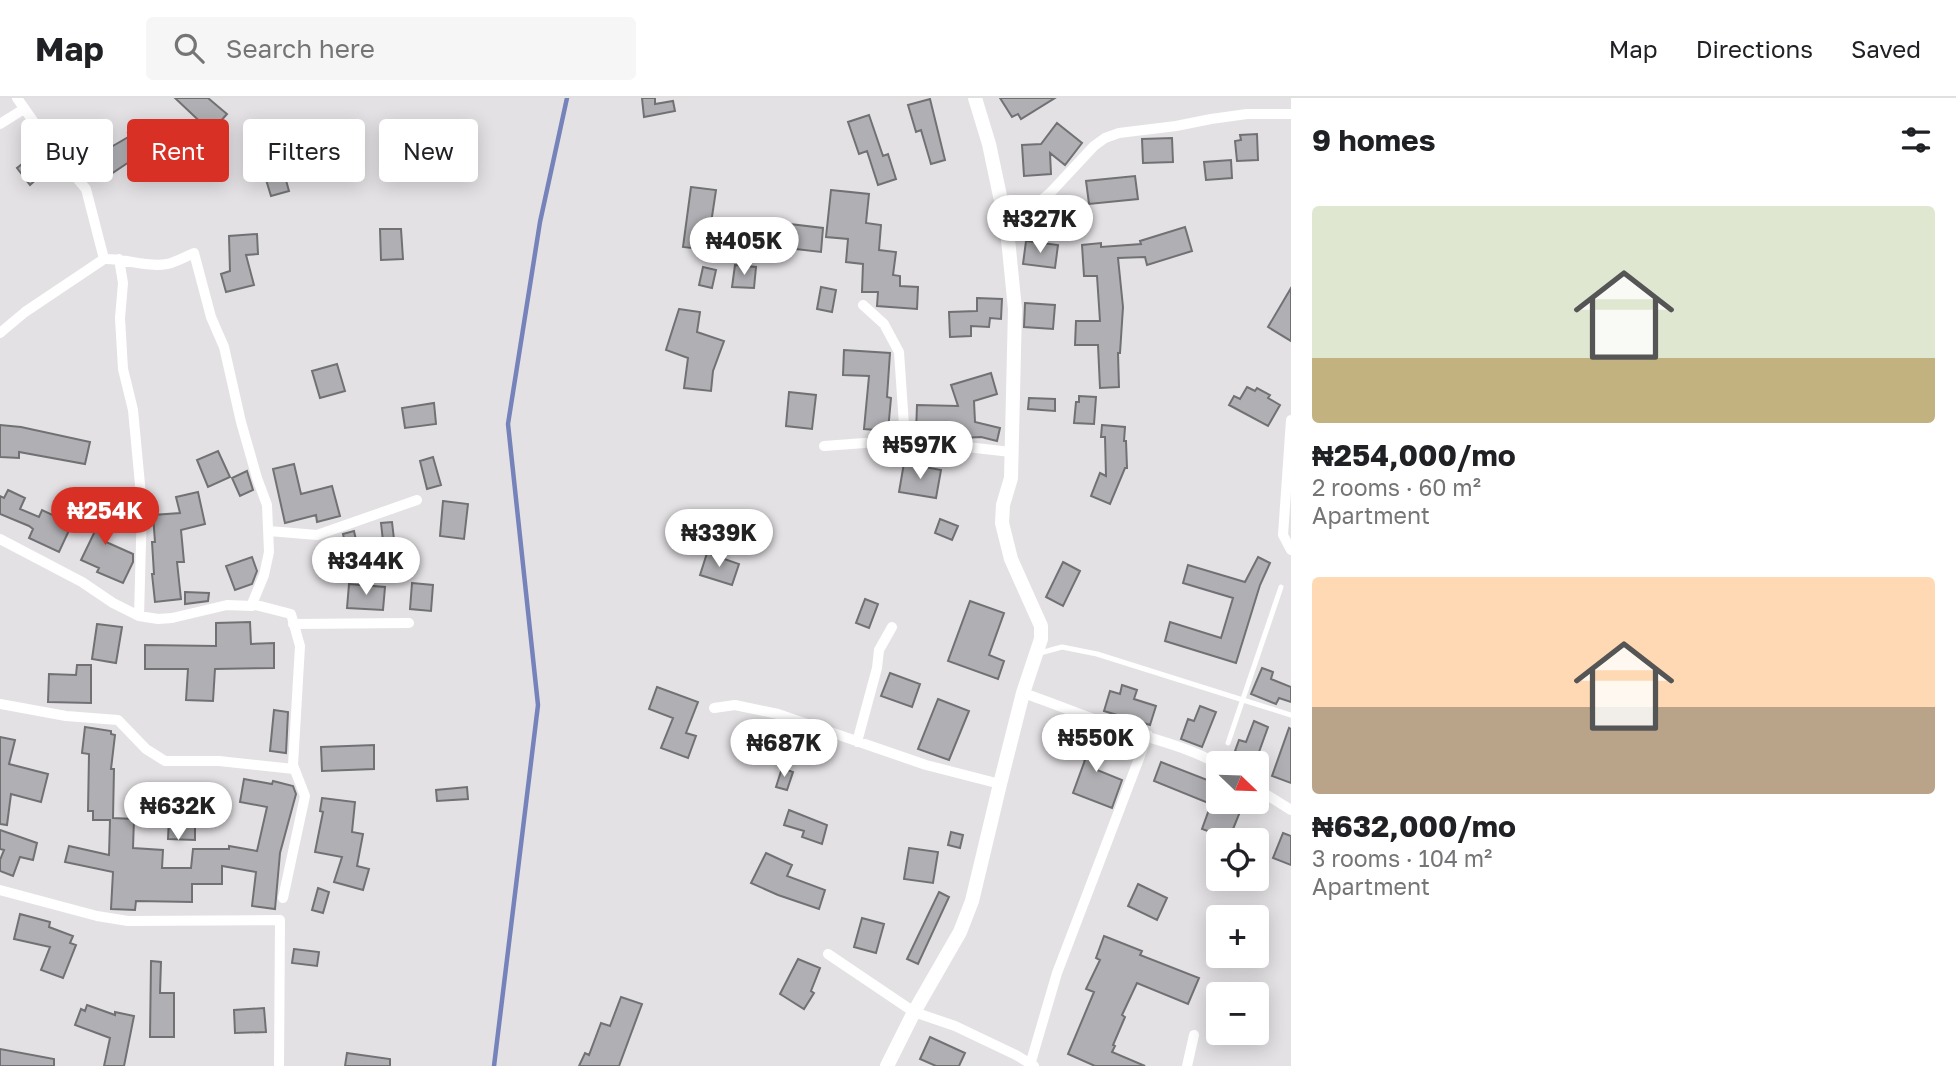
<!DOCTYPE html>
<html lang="en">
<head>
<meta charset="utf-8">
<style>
  :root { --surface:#fff; --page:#f6f6f6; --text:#202124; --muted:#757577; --line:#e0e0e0; --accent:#d93025 }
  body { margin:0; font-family:"Golos Text",sans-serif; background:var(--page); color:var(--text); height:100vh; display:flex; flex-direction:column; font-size:26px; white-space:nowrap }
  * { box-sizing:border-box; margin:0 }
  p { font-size:23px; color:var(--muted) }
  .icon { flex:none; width:38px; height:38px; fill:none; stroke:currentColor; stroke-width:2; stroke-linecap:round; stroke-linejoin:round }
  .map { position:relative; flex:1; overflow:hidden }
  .drawer { display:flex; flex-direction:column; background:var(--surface); width:665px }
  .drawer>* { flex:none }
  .top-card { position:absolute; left:21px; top:21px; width:665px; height:63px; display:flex; gap:14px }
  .needle { width:46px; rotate:113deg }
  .controls { position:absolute; left:1206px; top:653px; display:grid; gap:14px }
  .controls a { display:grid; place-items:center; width:63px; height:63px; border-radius:7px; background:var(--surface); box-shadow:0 4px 18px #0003; font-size:35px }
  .price { position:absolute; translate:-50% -60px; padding:0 16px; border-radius:24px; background:#fff; color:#222; font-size:23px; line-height:46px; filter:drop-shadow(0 2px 4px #0008) }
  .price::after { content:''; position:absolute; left:50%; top:42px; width:21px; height:16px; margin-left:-10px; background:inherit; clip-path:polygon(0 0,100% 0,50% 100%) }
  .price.on { background:var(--accent); color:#fff }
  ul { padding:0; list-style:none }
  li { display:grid; align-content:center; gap:14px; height:371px; padding:0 21px }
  li span { display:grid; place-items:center; height:217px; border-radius:7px; color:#555 }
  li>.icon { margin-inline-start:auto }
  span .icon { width:126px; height:126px; fill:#fffc; stroke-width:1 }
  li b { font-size:30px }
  h2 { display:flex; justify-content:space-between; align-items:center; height:84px; padding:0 21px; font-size:30px }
  .chip { padding:0 24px; border-radius:7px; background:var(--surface); box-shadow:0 4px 18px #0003; font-size:24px; line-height:63px }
  .chip.on { background:var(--accent); color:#fff }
  header { display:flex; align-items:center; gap:42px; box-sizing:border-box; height:98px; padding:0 35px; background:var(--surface); border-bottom:2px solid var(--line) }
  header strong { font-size:33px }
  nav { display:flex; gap:38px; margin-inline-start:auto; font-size:24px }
  .search { width:490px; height:63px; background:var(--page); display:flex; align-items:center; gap:18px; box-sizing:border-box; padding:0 24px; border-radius:7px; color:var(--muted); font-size:26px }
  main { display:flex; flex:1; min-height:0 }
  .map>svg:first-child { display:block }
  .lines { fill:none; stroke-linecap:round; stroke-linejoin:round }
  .stream { stroke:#7683ba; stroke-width:4.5 }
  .building { fill:#b0afb3; stroke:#717174; stroke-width:2 }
  .service { stroke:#fff; stroke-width:5 }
  .minor { stroke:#fff; stroke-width:10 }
  .tertiary { stroke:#fff; stroke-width:14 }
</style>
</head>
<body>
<header>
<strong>Map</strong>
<div class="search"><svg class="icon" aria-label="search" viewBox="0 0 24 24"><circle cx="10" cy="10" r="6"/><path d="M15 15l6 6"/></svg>Search here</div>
<nav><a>Map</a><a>Directions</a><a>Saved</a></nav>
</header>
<main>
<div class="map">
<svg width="1291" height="968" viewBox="0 0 1291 968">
  <rect width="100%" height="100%" fill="#e4e1e5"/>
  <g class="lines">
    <path class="stream" d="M494,968l44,-361 -30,-281 32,-202 27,-124"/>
  </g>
  <path class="building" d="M175,0h33l19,16 -16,18z
    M642,0h13v6l18,-3 2,10 -31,6z
    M1000,0h55l-34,21 -3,-5 -6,3z
    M930,1l15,61 -14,4 -10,-34 -5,2 -8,-27z
    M869,17l14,41 5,-2 8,25 -18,6 -11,-34 -8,3 -11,-32z
    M150,25l9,21 -29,13 2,3 -21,14 -12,-20 31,-18 -2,-3z
    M1057,25l25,20 -17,22 -15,-12 1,21 -27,2 -2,-31 19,-1z
    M1257,36l1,26 -21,1 -2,-20 6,-1 -1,-5z
    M1172,40l1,24 -30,1 -1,-24z
    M279,57l10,36 -18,5 -11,-36z
    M1231,62l1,18 -26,2 -2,-18z
    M26,63l13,16 -9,8 -13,-17z
    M1135,78l3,23 -49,5 -3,-23z
    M691,89l25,3 -9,60 -24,-3z
    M831,92l38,4 -3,29 15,2 -2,25 17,2 -3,23 7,1v10l18,1 -1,22 -40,-3 1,-14h-16l1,-28 -17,-2 2,-23 -22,-2z
    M773,124l50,6 -2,24 -51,-6z
    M1185,129l7,24 -45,14 -2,-8 -27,1 5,49 -3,46h-2l1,34 -19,1 -2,-43h-23l1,-24h24l-3,-45h-13l-2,-31 19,-2v4l40,-3 -1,-3z
    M380,131h21l2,30 -22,1z
    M257,136l1,20 -12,1 8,30 -28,7 -5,-18 9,-3 -1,-35z
    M1026,143l32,4 -3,23 -32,-4z
    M735,167l21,2 -2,21 -22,-1z
    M703,169l13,3 -4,18 -13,-3z
    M821,189l15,3 -4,22 -15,-3z
    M1291,190v53l-23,-14z
    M977,200l25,1 -1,20 -11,-1 -1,9 -18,-1v10l-21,1 -1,-25 28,-1z
    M1025,205l30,2 -2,24 -29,-2z
    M679,211l21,3 -3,20 27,9 -11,30 -2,20 -27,-3 4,-30 -22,-8z
    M844,252l46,3 -3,44 4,1 -3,33 -24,-2 5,-53 -26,-1z
    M337,266l8,27 -25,7 -8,-27z
    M991,275l6,21 -23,7 1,21 25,6 -3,13 -16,-4 -20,1 -12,-1v-2l-33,-2 1,-28 41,1 -7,-21z
    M1247,289l8,4 2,-3 13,7 -2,3 12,7 -12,21 -39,-21 5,-9 6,3z
    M789,294l27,3 -4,34 -26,-3z
    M1079,298l17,1 -2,27 -20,-1 2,-21h3z
    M1029,300l26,1v12l-27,-2z
    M434,305l2,21 -31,4 -3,-20z
    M0,327l21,2 69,15 -5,22 -66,-12v6l-19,-1z
    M1102,327l23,2 -1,14h2l1,27h-2l-15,36 -19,-8 9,-23 6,3 -1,-39h-4z
    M218,353l12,26 -22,10 -11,-27z
    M433,359l8,28 -14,4 -7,-28z
    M904,365l37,7 -5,28 -37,-6z
    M294,366l7,30 31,-8 8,30 -23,6 -1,-7 -31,8 -12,-54z
    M247,373l6,19 -13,6 -8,-18z
    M8,392l17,8 -5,11 19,8 3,-7 30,14 -13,28 -30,-14 4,-9 -4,-3 -29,-12v-18l4,2z
    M198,394l7,32 -24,6 3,32h-7l4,37 -26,3 -3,-28h2l-2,-32h3l-2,-27 27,-2 -4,-16z
    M443,403l25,3 -4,35 -24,-3z
    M84,407l32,15 -10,22 27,12v8l-10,21 -26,-11 2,-4 -18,-8 16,-33 -19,-9z
    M940,421l18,7 -6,14 -17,-7z
    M392,424l3,26 -11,2 -3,-27z
    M354,433l5,23 -11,2 -5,-22z
    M707,455l32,11 -7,21 -32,-10z
    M252,459l5,14 -5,13 -17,6 -9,-24z
    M1258,459l12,6 -10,22 -24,78 -71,-22 5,-19 51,16 12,-40 -50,-15 5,-18 57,17z
    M1063,464l17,9 -17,35 -17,-9z
    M412,485l21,2 -2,26 -21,-2z
    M349,486l36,3 -2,23 -36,-2z
    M185,494l24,1 -1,8 -23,3z
    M865,501l13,5 -9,24 -13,-5z
    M970,503l34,12 -15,42 15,6 -6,18 -50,-18z
    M250,524l1,22 23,-1v25l-59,1 -2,32 -27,-1 2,-31h-43v-24l71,1v-23z
    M97,526l25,3 -6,36 -24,-4z
    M77,567h14v38l-43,-1 1,-28 27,1z
    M1262,570l11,4 -2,7 20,8v15l-12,-4 -3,6 -25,-10z
    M890,575l30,11 -8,23 -31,-11z
    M1122,587l15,5 -3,9 22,7 -6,19 -46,-14 6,-20 10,3z
    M657,589l41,15 -12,31 10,3 -8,22 -27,-10 12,-30 -24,-9z
    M938,601l31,12 -20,49 -31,-11z
    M1200,608l16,6 -14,35 -21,-8 7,-20 6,2z
    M274,612l14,2 -2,41 -16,-2z
    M1254,623l14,6 -13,36h-18l4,-9 -6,-3 4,-11 7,2z
    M85,629l26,4v3l4,1 -4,34h3l-1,49 21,1 -1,29 30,2 -1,18h29l2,-19h36v-3l28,5 10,-44 -27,-5 4,-23 28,5 1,-3 20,5 3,8 -16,59 -5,56 -23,-3 4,-34 -34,-6v18h-30v18l-56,-1 -1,9 -24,-1 2,-37 -48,-10 4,-16 40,9 1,-35h-17v-9h-5l1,-57 -7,-1z
    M1289,630l2,1v54l-19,-7z
    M1089,633l20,9 -12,30 25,10 -10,28 -39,-15 12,-33 -6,-3z
    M0,639l15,3 -6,24 39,10 -7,28 -30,-8 -4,31 -7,-1z
    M374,647v24l-52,2 -1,-24z
    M1161,664l49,19 -3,8 11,4v9h26l-15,37 -27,-10 9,-25 -57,-23z
    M782,670l11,4 -6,18 -11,-3z
    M467,689l1,12 -31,2 -1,-11z
    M322,700l33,4 -3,30 11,2 -6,32 12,3 -6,21 -29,-8 8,-25 -27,-5 8,-40 -3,-1z
    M789,712l38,15 -5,19 -20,-7 2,-6 -20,-6z
    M169,720h26v22l-27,-1z
    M0,732l37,13 -4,17 -13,-3 -7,19 -13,-5v-11l4,-10 -4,-1z
    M951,734l12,3 -3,13 -12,-3z
    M1283,735l8,3v29l-18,-7z
    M909,750l29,4 -5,31 -29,-4z
    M766,755l26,12 -5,11 38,14 -6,19 -41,-14 -27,-12z
    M1138,786l29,14 -10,22 -29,-14z
    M318,790l11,4 -6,21 -11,-3z
    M939,794l10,5 -31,67 -11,-5z
    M20,816l30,8 -1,5 24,9 -3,7 6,2 -13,33 -22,-8 9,-23 -36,-8z
    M862,820l22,6 -8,29 -22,-6z
    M1104,838l38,15 -2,4 59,23 -11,26 -51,-21 -15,32 3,2 -12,28 2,1 -3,6 33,14h-50l-27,-12 26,-62 -8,-3 14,-29 -4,-2z
    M294,851l25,3 -2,14 -25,-3z
    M798,861l22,9 -9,23 3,2 -10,16 -24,-15z
    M151,863l10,1 -1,31h14v44h-24z
    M621,899l21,7 -23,62h-40l6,-13 4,2 12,-32 9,3z
    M87,907l28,10v-3l19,4 -10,50h-20l6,-28 -35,-13 6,-16 4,2z
    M264,910l2,24 -31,1 -1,-23z
    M930,939l35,16 -6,13h-23l-16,-7z
    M0,951l54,10v7h-54z
    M347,955l43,6v7h-45z"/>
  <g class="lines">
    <path class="service" d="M1040,555l22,-6 35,7 194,61
      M1228,645l53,-156"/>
    <path class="minor" d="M17,0l38,54 31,37 18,70
      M0,26l24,-15
      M1007,131l44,-37 43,-46 11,-8 14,-5 57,-7 35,-7 36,-5h44
      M119,161l4,24 -3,35 3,51 10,41 9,96 -3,110
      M863,207l21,19 15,28 6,88
      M0,235l25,-21 79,-53c21,-1 43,9 63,5 9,-2 18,-7 27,-11l17,64 13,30 17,75 16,56 10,27 2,47 -5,23 -12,29
      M1291,322l-8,115 8,15
      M824,348l81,-6 106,12
      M269,433l48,4 100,-35
      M0,441l82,43 31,21 26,13 19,3 14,-1 55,-13 25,1v-2l39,10 9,32 -7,119 12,31 -22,102
      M293,526l116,-1
      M1023,595c30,10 58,22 87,32 37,13 74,20 108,39
      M0,606l66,12 52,4 28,29 19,12h54l75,8 -1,-4
      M714,610l21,-3 43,9 148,51 74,19
      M857,644l20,-74 2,-18 13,-23
      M1256,690l35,22
      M0,792l97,26 31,5 152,-1 -1,146
      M828,856l86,58 41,14 61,29 18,11
      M1030,967l27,-92 91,-238
      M1187,968l7,-31"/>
    <path class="tertiary" d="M887,968l27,-54 46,-80 12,-31 28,-117 23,-91 18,-54v-13l-30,-67 -9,-36 1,-18 8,-27 4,-169 -8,-80 -18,-85 -14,-46"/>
  </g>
</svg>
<div class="controls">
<a><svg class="needle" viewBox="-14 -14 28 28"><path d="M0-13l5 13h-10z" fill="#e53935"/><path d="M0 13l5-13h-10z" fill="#757577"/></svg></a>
<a><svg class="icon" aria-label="locate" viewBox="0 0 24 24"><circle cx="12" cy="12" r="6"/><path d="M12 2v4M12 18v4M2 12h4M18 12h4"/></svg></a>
<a>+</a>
<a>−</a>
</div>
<b class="price" style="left:1040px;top:157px">₦327K</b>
<b class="price" style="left:744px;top:179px">₦405K</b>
<b class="price" style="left:920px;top:383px">₦597K</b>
<b class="price on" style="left:105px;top:449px">₦254K</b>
<b class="price" style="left:719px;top:471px">₦339K</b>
<b class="price" style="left:366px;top:499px">₦344K</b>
<b class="price" style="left:1096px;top:676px">₦550K</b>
<b class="price" style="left:784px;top:681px">₦687K</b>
<b class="price" style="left:178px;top:744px">₦632K</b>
<div class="top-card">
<a class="chip">Buy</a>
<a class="chip on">Rent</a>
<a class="chip">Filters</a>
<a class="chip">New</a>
</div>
</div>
<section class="drawer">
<h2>9 homes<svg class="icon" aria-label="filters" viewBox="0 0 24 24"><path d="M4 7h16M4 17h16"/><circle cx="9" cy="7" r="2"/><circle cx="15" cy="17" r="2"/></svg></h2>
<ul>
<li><span style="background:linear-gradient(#dfe7d0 70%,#c2b280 0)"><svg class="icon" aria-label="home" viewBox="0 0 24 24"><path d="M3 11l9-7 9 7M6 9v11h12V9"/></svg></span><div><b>₦254,000/mo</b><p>2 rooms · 60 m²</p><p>Apartment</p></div></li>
<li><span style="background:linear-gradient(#ffd9b3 60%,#b9a48a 0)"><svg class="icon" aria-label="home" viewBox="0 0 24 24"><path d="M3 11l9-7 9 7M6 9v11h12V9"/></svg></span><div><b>₦632,000/mo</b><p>3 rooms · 104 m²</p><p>Apartment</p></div></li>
</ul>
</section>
</main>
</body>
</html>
